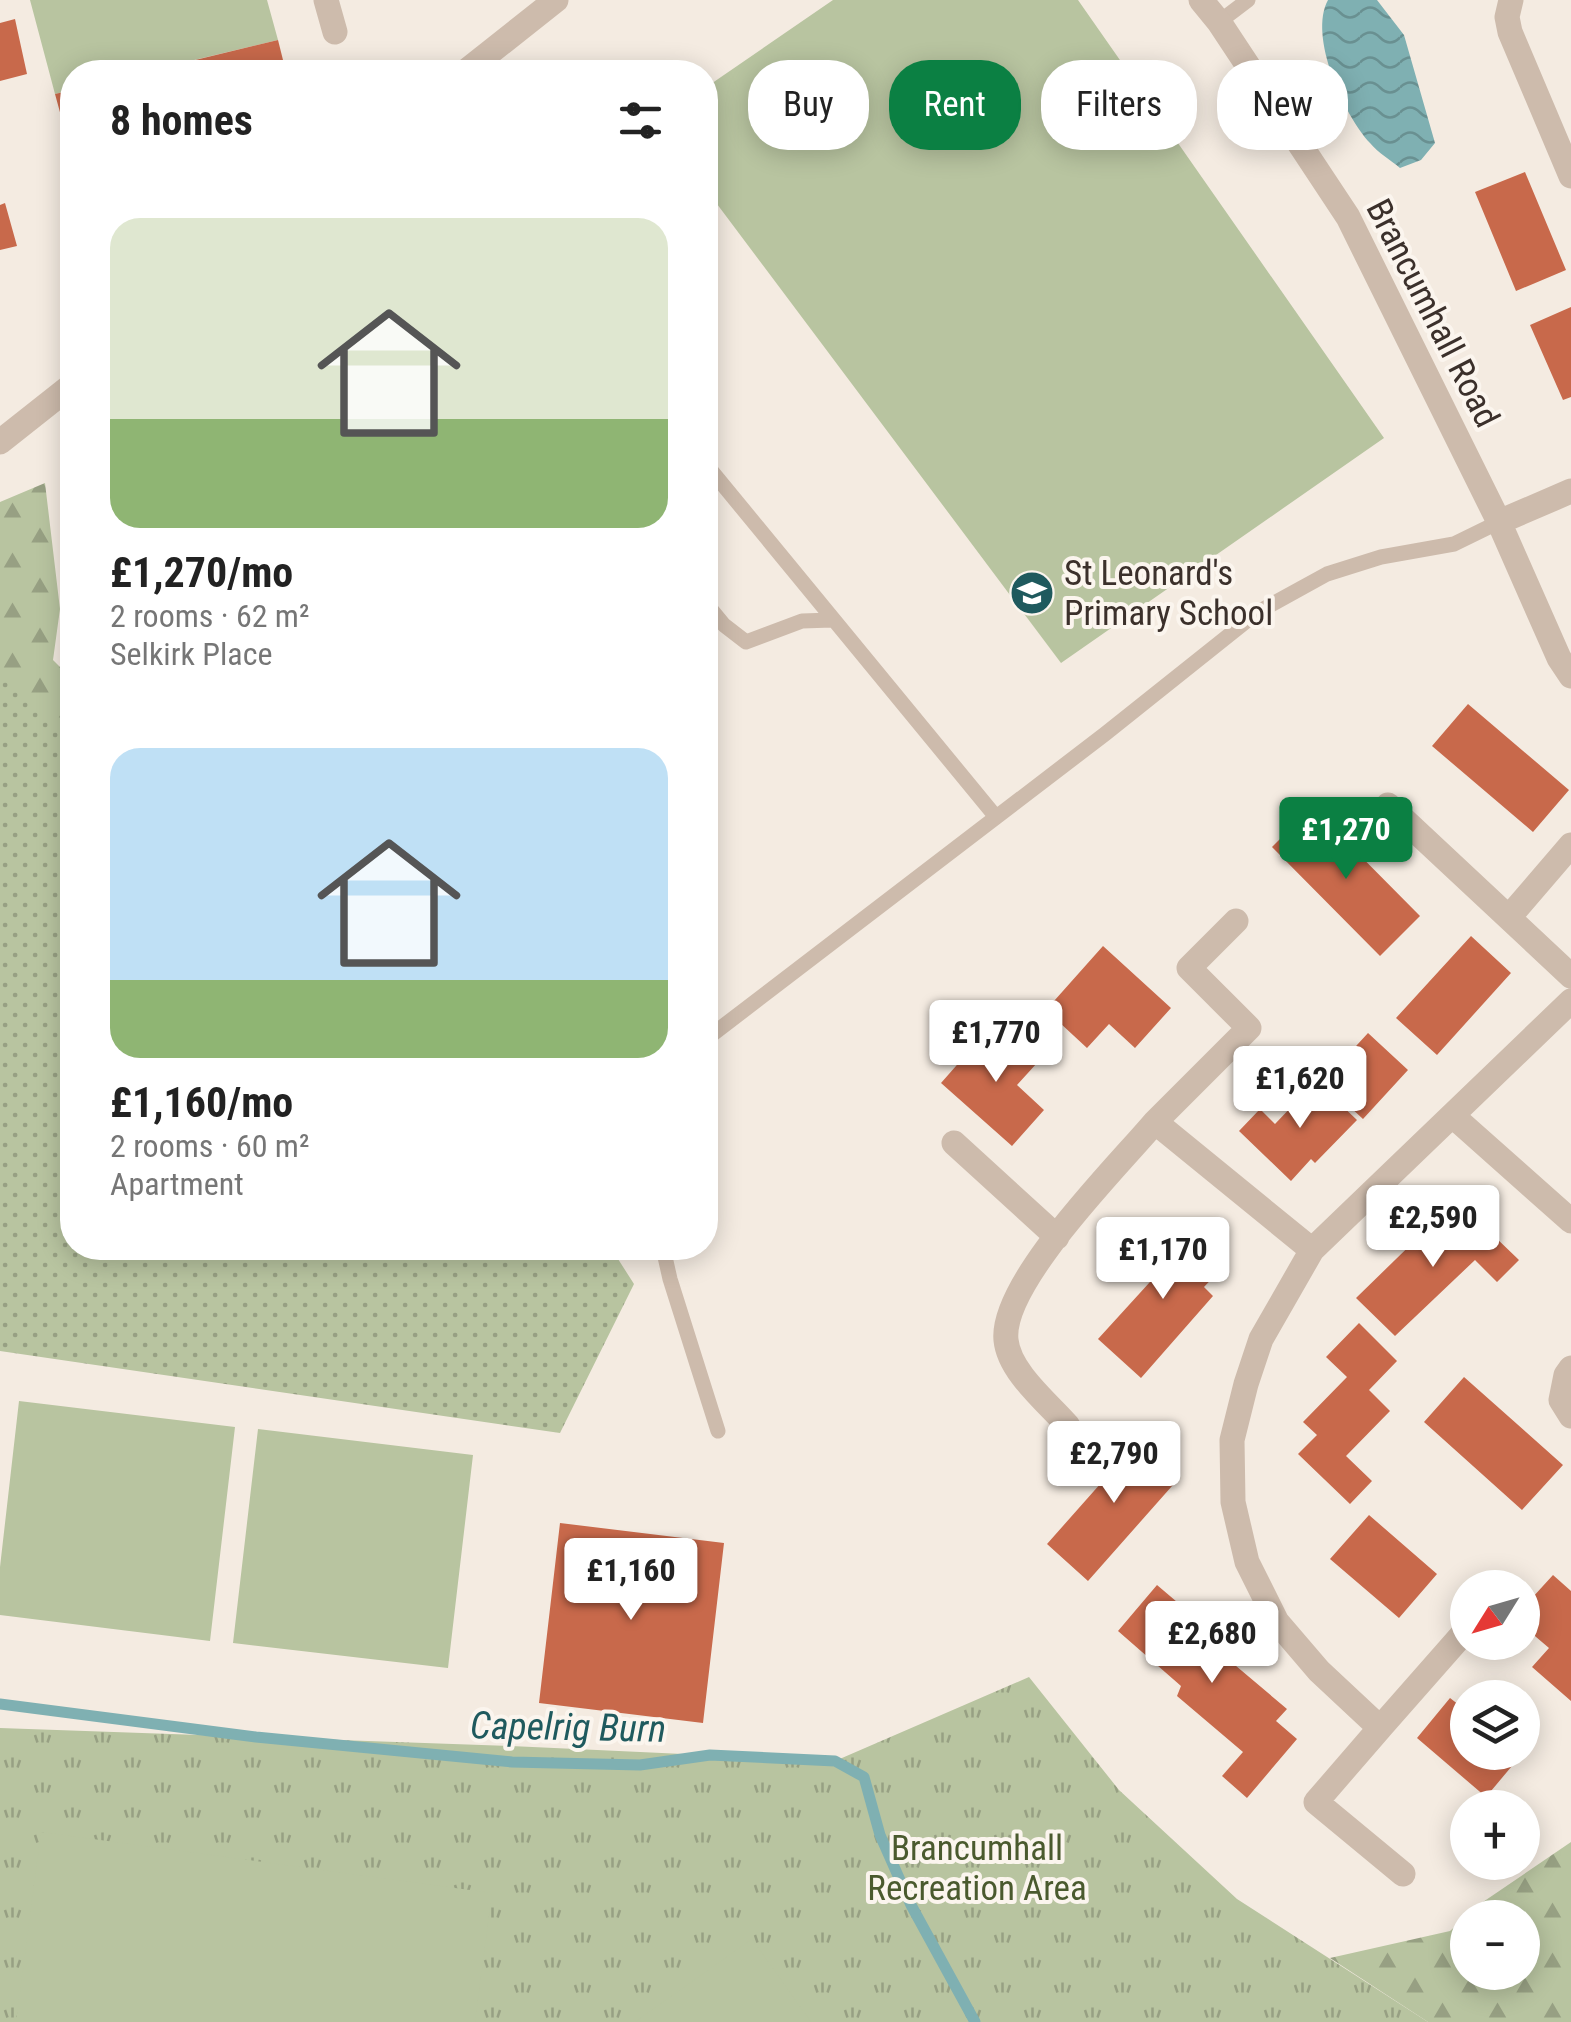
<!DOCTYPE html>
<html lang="en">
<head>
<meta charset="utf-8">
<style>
  :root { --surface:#fff; --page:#f2f2f2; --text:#222; --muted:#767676; --accent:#0b8043 }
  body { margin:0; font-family:"Roboto Condensed",sans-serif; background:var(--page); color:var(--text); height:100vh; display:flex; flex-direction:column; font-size:38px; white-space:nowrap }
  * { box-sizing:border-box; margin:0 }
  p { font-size:32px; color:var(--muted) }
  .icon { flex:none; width:55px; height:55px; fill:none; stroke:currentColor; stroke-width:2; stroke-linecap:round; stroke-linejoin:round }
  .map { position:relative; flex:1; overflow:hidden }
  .drawer { position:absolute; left:60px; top:60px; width:658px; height:1200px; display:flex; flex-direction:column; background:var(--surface); border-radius:40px; box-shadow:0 5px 25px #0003 }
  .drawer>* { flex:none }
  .hud { position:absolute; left:748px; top:60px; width:672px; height:90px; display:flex; gap:20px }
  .needle { width:65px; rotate:233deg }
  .buttons { position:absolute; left:1450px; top:1570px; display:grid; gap:20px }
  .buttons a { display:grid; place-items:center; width:90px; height:90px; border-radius:50%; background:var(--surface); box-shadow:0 5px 25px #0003; font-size:50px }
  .price { position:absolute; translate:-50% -85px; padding:0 22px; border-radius:10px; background:#fff; color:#222; font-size:32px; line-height:65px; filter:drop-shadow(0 2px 5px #0008) }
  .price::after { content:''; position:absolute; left:50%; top:60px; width:30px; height:22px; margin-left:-15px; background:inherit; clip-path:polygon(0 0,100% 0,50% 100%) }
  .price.on { background:var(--accent); color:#fff }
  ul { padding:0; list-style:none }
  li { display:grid; align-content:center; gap:20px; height:530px; padding:0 50px }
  li span { display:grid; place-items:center; height:310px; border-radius:30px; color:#555 }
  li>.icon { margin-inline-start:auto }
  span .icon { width:180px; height:180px; fill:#fffc; stroke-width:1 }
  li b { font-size:42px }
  h2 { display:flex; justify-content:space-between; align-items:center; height:120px; padding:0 50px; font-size:42px }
  .pill { padding:0 35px; border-radius:40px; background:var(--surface); box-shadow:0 5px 25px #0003; font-size:35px; line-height:90px }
  .pill.on { background:var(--accent); color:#fff }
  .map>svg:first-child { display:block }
  .grass { fill:url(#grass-dots) }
  .forest { fill:url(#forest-firs); fill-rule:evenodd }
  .park { fill:url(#park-tufts) }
  .garden { fill:#b8c4a0 }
  .water { fill:url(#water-waves) }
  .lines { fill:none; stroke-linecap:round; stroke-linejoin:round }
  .stream { stroke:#7fb0b2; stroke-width:11 }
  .building { fill:#c8694b }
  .service { stroke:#cdbbac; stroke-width:15 }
  .minor { stroke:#cdbbac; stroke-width:25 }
  .tertiary { stroke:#cdbbac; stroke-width:25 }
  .labels { text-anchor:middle; stroke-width:8; stroke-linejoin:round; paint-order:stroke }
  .street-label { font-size:35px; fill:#3b302b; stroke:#fbf5ee }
  .poi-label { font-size:35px; fill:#3b302b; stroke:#fbf5ee; text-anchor:start }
  .park-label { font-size:35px; fill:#4a5a2e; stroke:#fbf5ee }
  .water-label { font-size:38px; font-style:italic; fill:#1f5a5e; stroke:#fbf5ee }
</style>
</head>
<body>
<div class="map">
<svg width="1571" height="2022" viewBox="0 0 1571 2022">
  <defs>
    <pattern id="grass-dots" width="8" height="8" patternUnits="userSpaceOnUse" patternTransform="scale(2.5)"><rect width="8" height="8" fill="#b8c4a0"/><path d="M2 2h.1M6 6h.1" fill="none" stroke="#97a083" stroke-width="1.8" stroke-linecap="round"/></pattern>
    <pattern id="forest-firs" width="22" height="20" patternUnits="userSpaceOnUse" patternTransform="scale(2.5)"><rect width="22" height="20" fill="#b8c4a0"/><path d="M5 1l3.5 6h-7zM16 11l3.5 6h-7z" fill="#97a083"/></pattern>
    <pattern id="park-tufts" width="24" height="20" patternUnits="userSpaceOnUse" patternTransform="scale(2.5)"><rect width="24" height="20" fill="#b8c4a0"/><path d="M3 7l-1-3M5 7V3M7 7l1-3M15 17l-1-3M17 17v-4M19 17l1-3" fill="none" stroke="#97a083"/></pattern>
    <pattern id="water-waves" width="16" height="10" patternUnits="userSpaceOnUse" patternTransform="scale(2.5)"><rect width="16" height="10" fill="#7fb0b2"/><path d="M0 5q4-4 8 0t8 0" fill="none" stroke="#699091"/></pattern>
  </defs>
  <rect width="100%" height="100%" fill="#f4ebe1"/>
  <path class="grass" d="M0,641l72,61v546h539l23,36 -74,149 -560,-82z"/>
  <path class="forest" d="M45,483l15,126 -7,51 19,19v55l-72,-59v-173z
    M1571,1842v180h-143l-98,-64 120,-27 30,-27zM1468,1918h54v54h-54z"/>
  <path class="park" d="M1029,1677l90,113 118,109 191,123h-1428v-294l511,18 324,15z"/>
  <path class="garden" d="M30,0h237l11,40 -134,32h-72v18l-17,4z
    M833,0h245l306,438 -323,225 -356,-475v-100z
    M19,1401l216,26 -25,214 -210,-26v-48z
    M258,1429l215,26 -25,213 -215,-25z
    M41,1832l451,61 -17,129h-459z
    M752,1939l59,83h-176z"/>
  <path class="water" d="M1328,0h49l27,35 31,108 -14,17 -21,8c-9,-8 -22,-15 -30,-25 -26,-28 -62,-107 -42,-143z"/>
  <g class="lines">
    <path class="stream" d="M0,1704l256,33 256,25 128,3 70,-10 125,6 29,16 16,58 31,70 64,117"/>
  </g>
  <path class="building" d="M15,19l12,55 -27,7v-58z
    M278,40l8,32h-135l-1,-1z
    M72,90v47l-5,1 -12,-44z
    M1525,172l41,98 -50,21 -41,-99z
    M5,203l12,43 -17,4v-45z
    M1571,307v90l-8,3 -33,-75z
    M1468,704l101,86 -36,42 -101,-86z
    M1312,807l108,109 -40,40 -108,-109z
    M1471,936l40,37 -74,82 -41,-37z
    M1103,946l68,62 -36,40 -26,-24 -22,24 -41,-38z
    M993,1024l44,39 -20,22 27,25 -32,36 -71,-63z
    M1368,1033l40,37 -45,49 -40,-37z
    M1316,1081l41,39 -42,43 -4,-4 -20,22 -52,-50 21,-22 15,15z
    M1467,1210l52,50 -22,22 -22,-22 -80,76 -39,-38 78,-76 11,11z
    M1171,1219l52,48 -19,20 9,9 -72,82 -43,-39 72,-79 -21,-18z
    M1359,1323l38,38 -28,29 21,21 -44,45 26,25 -22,23 -52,-50 19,-19 -14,-13 44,-45 -21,-20z
    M1464,1377l99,88 -41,45 -98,-88z
    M1124,1428l56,49 -92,104 -41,-37 70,-79 -14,-13z
    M1369,1515l68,59 -38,44 -69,-59z
    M560,1523l164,20 -21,180 -164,-20z
    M1553,1575l18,16v110l-39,-34 17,-19 -27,-23v-16z
    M1157,1585l73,62 -7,8 64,54 -11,12 21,18 -50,59 -25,-22 21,-24 -66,-56 4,-10 -63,-55z
    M1450,1698l18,14v40h54v-28l15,12 -51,61 -69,-59z"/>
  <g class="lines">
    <path class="service" d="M1219,22l29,-22
      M705,463l291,354
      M705,602l19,23 22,17 56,-21 30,-1
      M705,1040l400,-306 153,-122 69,-38 54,-17 73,-13 45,-22
      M663,1248l7,31 48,152"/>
    <path class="minor" d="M326,0l9,32
      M1201,0l18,22 129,195 151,305 60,136 12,18
      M1511,0l-4,17 3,15 61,144
      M1499,522l72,-31
      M1388,805l183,171
      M1510,916l61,-71
      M1454,1117l117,104
      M1155,1122l94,-94 -60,-60 47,-47
      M954,1143l103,94
      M1571,1368l-5,7 -5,25 10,16
      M1068,1426c-20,-23 -59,-54 -62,-86 -6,-57 112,-174 149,-218l157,128
      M1380,1728l88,-100
      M1403,1874l-87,-72 64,-74 -61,-57 -42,-49 -30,-60 -14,-60 -1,-62 14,-56 15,-45 51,-89 259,-249"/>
    <path class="tertiary" d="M465,72l91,-72
      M0,442l72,-57"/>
  </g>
  <defs>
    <symbol id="school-disc" viewBox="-11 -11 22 22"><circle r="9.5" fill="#1f5a5e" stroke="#fbf5ee"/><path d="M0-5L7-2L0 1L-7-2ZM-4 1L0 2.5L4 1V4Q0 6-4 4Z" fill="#fff"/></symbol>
  </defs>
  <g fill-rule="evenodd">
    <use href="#school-disc" x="1007" y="568" width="50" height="50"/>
  </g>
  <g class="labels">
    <g class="street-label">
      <text transform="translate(1433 313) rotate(63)" y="12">Brancumhall Road</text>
    </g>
    <g class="poi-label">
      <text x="1064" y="585">St Leonard's<tspan x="1064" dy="40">Primary School</tspan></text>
    </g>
    <g class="park-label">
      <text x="977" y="1860">Brancumhall<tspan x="977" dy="40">Recreation Area</tspan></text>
    </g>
    <g class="water-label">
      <text transform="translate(568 1727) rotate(1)" y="13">Capelrig Burn</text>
    </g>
  </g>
</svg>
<div class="buttons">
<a><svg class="needle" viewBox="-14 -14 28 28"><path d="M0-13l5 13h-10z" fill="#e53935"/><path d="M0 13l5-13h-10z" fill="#767676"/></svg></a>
<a><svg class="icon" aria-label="layers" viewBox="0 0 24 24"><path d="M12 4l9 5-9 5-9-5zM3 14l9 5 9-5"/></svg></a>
<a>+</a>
<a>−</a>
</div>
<b class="price on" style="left:1346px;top:882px">£1,270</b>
<b class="price" style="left:996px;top:1085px">£1,770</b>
<b class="price" style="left:1300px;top:1131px">£1,620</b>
<b class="price" style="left:1433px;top:1270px">£2,590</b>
<b class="price" style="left:1163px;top:1302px">£1,170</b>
<b class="price" style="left:1114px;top:1506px">£2,790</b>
<b class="price" style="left:631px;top:1623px">£1,160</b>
<b class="price" style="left:1212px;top:1686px">£2,680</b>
<div class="hud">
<a class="pill">Buy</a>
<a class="pill on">Rent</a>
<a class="pill">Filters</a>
<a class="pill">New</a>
</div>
<section class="drawer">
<h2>8 homes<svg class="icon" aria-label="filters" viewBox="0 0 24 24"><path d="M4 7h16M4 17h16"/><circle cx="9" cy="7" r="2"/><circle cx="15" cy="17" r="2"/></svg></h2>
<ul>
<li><span style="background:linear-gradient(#dfe7d0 65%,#8fb573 0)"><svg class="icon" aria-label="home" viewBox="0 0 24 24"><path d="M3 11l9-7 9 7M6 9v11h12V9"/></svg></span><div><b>£1,270/mo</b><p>2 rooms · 62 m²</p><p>Selkirk Place</p></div></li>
<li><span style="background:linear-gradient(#bfe0f5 75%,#8fb573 0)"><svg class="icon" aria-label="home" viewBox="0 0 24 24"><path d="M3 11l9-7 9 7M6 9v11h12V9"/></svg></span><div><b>£1,160/mo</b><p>2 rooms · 60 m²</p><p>Apartment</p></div></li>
</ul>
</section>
</div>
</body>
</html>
